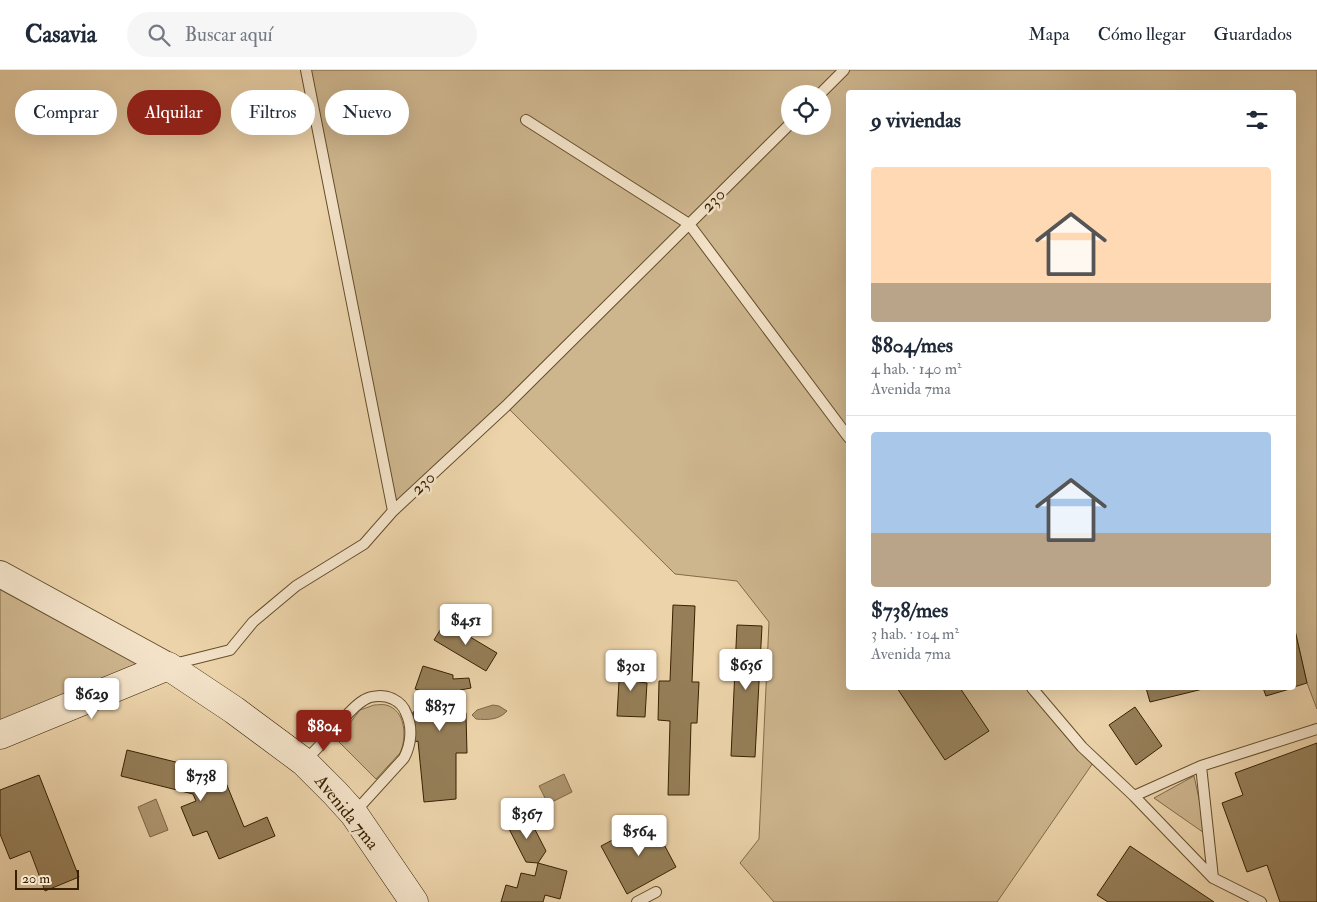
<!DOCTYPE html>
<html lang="es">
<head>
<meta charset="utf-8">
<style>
  :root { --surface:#fff; --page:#f6f6f7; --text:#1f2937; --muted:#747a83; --line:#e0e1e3; --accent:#8f2418 }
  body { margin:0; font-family:"IM FELL Double Pica",serif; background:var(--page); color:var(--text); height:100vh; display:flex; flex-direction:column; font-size:19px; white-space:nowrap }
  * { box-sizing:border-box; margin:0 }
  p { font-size:16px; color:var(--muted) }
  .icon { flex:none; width:28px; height:28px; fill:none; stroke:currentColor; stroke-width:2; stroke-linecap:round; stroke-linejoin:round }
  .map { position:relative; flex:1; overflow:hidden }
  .panel { position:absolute; left:846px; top:20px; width:450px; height:600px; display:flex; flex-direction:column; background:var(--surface); border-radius:5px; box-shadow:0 5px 20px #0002 }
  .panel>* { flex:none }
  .banner { position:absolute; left:15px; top:20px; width:475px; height:45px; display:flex; gap:10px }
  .tools { position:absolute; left:781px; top:15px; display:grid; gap:10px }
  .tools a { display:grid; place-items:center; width:50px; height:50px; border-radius:50%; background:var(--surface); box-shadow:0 5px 20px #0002; font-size:25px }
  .scale { position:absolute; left:15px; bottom:12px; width:64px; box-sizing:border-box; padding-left:5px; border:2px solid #372100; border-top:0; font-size:14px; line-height:18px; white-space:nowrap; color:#372100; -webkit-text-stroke:4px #f3e2c8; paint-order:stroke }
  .price { position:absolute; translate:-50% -42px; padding:0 11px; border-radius:5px; background:#fff; color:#222; font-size:16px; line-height:32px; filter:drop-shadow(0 1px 2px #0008) }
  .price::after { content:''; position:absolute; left:50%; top:30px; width:15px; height:11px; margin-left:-8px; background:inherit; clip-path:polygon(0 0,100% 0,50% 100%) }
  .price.active { background:var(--accent); color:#fff }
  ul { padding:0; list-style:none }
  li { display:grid; align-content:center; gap:10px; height:265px; padding:0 25px }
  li+li { border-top:1px solid var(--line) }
  li span { display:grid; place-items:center; height:155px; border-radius:5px; color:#555 }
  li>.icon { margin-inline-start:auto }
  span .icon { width:90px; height:90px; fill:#fffc; stroke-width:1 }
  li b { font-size:21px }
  h2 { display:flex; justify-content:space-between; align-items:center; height:60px; padding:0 25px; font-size:21px }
  .pill { padding:0 18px; border-radius:22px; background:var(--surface); box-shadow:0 5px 20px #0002; font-size:18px; line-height:45px }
  .pill.active { background:var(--accent); color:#fff }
  header { display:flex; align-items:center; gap:30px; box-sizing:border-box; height:70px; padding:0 25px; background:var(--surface); border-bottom:1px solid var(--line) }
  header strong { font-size:24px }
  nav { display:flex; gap:28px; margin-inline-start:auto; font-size:18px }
  .search { width:350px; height:45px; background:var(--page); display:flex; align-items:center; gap:12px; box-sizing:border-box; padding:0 18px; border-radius:28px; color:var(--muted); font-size:19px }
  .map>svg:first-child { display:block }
  .green { fill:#cdb58d; stroke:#826b46; fill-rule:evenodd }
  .water { fill:#ae9670; stroke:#7e6743 }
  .building { fill:#957e58; stroke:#372100 }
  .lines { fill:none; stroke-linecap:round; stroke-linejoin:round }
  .service-casing { stroke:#644e2a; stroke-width:12 }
  .tertiary-casing { stroke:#644e2a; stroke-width:28 }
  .secondary-casing { stroke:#372100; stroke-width:29 }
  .service { stroke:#f3e2c8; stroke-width:10 }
  .tertiary { stroke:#f3e2c8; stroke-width:26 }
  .secondary { stroke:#f3e2c8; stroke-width:28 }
  .tree { fill:#9d8560 }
  .labels { text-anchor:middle; stroke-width:5; stroke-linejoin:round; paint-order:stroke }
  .street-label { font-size:18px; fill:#372100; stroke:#f3e2c8 }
</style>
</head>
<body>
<header>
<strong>Casavia</strong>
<div class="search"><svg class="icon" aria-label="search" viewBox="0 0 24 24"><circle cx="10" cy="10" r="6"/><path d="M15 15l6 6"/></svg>Buscar aquí</div>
<nav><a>Mapa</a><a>Cómo llegar</a><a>Guardados</a></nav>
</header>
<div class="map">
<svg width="1317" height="832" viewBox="0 0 1317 832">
  <rect width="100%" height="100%" fill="#ecd3aa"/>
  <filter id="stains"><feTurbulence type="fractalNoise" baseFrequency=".004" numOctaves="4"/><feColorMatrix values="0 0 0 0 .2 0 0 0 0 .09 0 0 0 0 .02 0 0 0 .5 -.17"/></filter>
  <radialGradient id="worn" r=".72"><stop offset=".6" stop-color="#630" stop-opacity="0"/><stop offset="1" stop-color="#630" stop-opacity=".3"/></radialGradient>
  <path class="green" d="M306,0h1011v639l-10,-26 -13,-57v-534h-445v596h183l63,72 -98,142h-223l-34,-39 19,-24 10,-217 -32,-41 -62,-7 -169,-168 -113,105zM790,24h32v32h-32z
    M0,504l168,92 -168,69z
    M374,635c3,0 8,-1 12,0 20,5 21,33 14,48l-24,26 -39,-39 23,-30z
    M1194,706l13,59 -53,-37z"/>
  <path class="water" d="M493,635l6,1 8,5c-8,9 -19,9 -31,8l-4,-4 5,-5z
    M564,704l8,18 -24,12 -9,-18z
    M156,729l12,31 -18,7 -12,-30z"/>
  <path class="building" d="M673,535l22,1 -3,76h7l-2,41h-6l-2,72h-21l2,-74 -12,-1 1,-39h11z
    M445,552l52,31 -11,18 -52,-31z
    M737,555l25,1 -7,131 -24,-1z
    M1294,556l13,57 -13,4z
    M620,593l20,1 -1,18 8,1 -2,34 -28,-1z
    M423,596l30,9v4l16,-1 2,10 -11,2 6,24 1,39h-11v46l-32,3 -6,-61 -4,1 -1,-30 12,-3 -3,-18 -7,-2z
    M897,618h63l29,43 -44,29z
    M1146,618h61l-57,14z
    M1263,618h30l-27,8z
    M1135,637l27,39 -26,19 -27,-40z
    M1317,673v159h-37l-13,-37 -20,7 -25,-69 21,-8 -8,-22z
    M127,680l81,20 5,13 11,-5 20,49 23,-10 8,19 -56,23 -12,-28 -14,5 -12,-29 15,-6 -3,-7 -72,-18z
    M39,705l40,102 -34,14 -15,-40 -20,8 -10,-25v-44z
    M527,744l19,37 -8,12 -12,-1 -19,-37z
    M651,750l25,47 -49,27 -26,-48z
    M1130,776l84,56h-106l-11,-7z
    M538,793l29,8 -7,28 -15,-4 -2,7h-42l5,-17 11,3 4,-15 14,3z"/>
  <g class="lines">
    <defs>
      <path id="service" d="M306,0l87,441
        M820,24l24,-24
        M526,50l163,104 160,214
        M174,594l56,-14 23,-28 43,-36 68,-42 29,-33 113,-105 284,-282
        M1032,618l50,59 52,49 79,82 48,24
        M304,692c11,-11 22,-23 32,-35 9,-9 16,-20 28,-27 8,-5 20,-5 29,-1 6,3 11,8 13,14 7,14 5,32 -2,45l-50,55
        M1201,696l12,112
        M1134,726l67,-30 116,-37
        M637,832l19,-10"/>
      <path id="tertiary" d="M0,504l168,92"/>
      <path id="secondary" d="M0,665l168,-69 66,44 70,52 31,31 19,21 60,88"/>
    </defs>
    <use href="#service" class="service-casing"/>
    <use href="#tertiary" class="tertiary-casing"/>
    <use href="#secondary" class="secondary-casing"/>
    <use href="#service" class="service"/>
    <use href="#tertiary" class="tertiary"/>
    <use href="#secondary" class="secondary"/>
  </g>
  <circle class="tree" cx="66" cy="47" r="8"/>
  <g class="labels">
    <g class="street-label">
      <text transform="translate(713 130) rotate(-45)" y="6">230</text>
      <text transform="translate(423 413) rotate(-43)" y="6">230</text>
      <text transform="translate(347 742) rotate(51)" y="6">Avenida 7ma</text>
    </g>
  </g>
  <rect width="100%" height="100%" filter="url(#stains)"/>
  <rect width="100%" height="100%" fill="url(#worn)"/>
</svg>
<div class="tools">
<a><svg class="icon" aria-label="locate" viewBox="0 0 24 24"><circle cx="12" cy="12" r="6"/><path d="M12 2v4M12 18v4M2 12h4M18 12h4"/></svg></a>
</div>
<div class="scale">20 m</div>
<b class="price" style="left:466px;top:576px">$451</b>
<b class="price" style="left:746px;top:621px">$636</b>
<b class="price" style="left:631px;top:622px">$301</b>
<b class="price" style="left:92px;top:650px">$629</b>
<b class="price" style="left:440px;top:662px">$837</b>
<b class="price active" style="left:324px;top:682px">$804</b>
<b class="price" style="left:201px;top:732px">$738</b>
<b class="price" style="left:527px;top:770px">$367</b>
<b class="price" style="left:639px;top:787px">$564</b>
<div class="banner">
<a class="pill">Comprar</a>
<a class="pill active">Alquilar</a>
<a class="pill">Filtros</a>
<a class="pill">Nuevo</a>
</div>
<section class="panel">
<h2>9 viviendas<svg class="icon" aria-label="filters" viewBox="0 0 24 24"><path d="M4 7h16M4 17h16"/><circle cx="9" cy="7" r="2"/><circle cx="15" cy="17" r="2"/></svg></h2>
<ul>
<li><span style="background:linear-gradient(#ffd9b3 75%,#b9a48a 0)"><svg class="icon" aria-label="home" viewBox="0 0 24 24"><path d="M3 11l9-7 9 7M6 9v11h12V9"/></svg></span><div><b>$804/mes</b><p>4 hab. · 140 m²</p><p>Avenida 7ma</p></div></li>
<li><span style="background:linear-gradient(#a9c7e8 65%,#b9a48a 0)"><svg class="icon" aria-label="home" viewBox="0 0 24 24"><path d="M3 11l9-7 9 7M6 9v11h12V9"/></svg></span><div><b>$738/mes</b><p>3 hab. · 104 m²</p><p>Avenida 7ma</p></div></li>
</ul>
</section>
</div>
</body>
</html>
